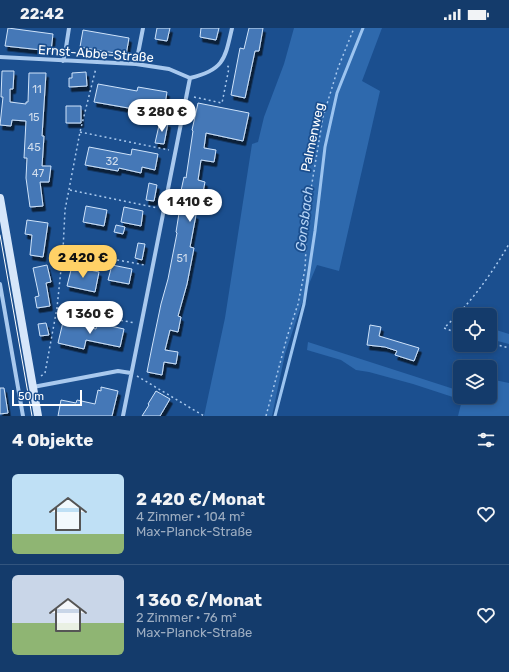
<!DOCTYPE html>
<html lang="de">
<head>
<meta charset="utf-8">
<style>
  :root { --surface:#143b6b; --page:#1d4271; --text:#f1f3f6; --muted:#9dadc1; --line:#33557e; --accent:#ffd166 }
  body { margin:0; font-family:Rubik,sans-serif; background:var(--page); color:var(--text); height:100vh; display:flex; flex-direction:column; font-size:15px; white-space:nowrap }
  * { box-sizing:border-box; margin:0 }
  p { font-size:13px; color:var(--muted) }
  .icon { flex:none; width:22px; height:22px; fill:none; stroke:currentColor; stroke-width:2; stroke-linecap:round; stroke-linejoin:round }
  .map { position:relative; height:388px; overflow:hidden }
  .side { display:flex; flex-direction:column; background:var(--surface); flex:1 }
  .side>* { flex:none }
  .controls { position:absolute; left:453px; top:280px; display:grid; gap:8px }
  .controls a { display:grid; place-items:center; width:44px; height:44px; border-radius:6px; background:var(--surface); box-shadow:0 2px 6px #0003,0 0 0 1px var(--line); font-size:20px }
  .scale { position:absolute; left:12px; bottom:10px; width:70px; box-sizing:border-box; padding-left:4px; border:2px solid #fff; border-top:0; font-size:11px; line-height:14px; white-space:nowrap; color:#fff; -webkit-text-stroke:3px #1b4f8f; paint-order:stroke }
  .price { position:absolute; translate:-50% -34px; padding:0 9px; border-radius:14px; background:#fff; color:#222; font-size:13px; line-height:26px; filter:drop-shadow(0 1px 2px #0008) }
  .price::after { content:''; position:absolute; left:50%; top:24px; width:12px; height:9px; margin-left:-6px; background:inherit; clip-path:polygon(0 0,100% 0,50% 100%) }
  .price.selected { background:var(--accent); color:#111 }
  ul { padding:0; list-style:none }
  li { display:flex; align-items:center; gap:12px; height:100px; padding:0 12px }
  li+li { border-top:1px solid var(--line) }
  li span { display:grid; place-items:center; flex:none; width:112px; height:80px; border-radius:6px; color:#555 }
  li>.icon { margin-inline-start:auto }
  span .icon { width:48px; height:48px; fill:#fffc; stroke-width:1 }
  li b { font-size:17px }
  h2 { display:flex; justify-content:space-between; align-items:center; height:48px; padding:0 12px; font-size:17px }
  .status { display:flex; justify-content:space-between; align-items:center; height:28px; padding:0 20px; background:var(--surface); direction:ltr }
  .status svg { height:11px; fill:currentColor }
  .map>svg:first-child { display:block }
  .green { fill:#2e69ad }
  .lines { fill:none; stroke-linecap:round; stroke-linejoin:round }
  .stream { stroke:#9cc4f0; stroke-width:3 }
  .building { fill:#4478b7; stroke:#cfe3fa; filter:url(#shadow) }
  .path { stroke:#a9c9ee; stroke-width:1.5; stroke-dasharray:2 3; stroke-linecap:butt }
  .street { stroke:#a9c9ee; stroke-width:4 }
  .secondary { stroke:#d6e6fa; stroke-width:8 }
  .tram { stroke:#fff; stroke-width:1 }
  .labels { text-anchor:middle; stroke-width:3.5; stroke-linejoin:round; paint-order:stroke }
  .number-label { font-size:11px; fill:#d0dded }
  .street-label { font-size:13px; fill:#fff; stroke:#1b4f8f }
  .water-label { font-size:14px; font-style:italic; fill:#b5d3f5; stroke:#1b4f8f }
</style>
</head>
<body>
<div class="status"><b>22:42</b><svg viewBox="0 0 49 12"><path d="M0 12V9h3v3zM5 12V6h3v6zM10 12V3h3v9zM15 12V0h3v12zM26 1h20v11H26zM47 4h2v5h-2z"/></svg></div>
<div class="map">
<svg width="509" height="388" viewBox="0 0 509 388">
  <defs>
    <filter id="shadow"><feDropShadow dx="2.5" dy="4.5" stdDeviation="0" flood-color="#0009"/></filter>
  </defs>
  <rect width="100%" height="100%" fill="#1b4f8f"/>
  <path class="green" d="M294,0h88l-20,53 18,10 -41,180 -22,-6 -11,26 -21,63 -13,62h-68l21,-98 27,-174 6,-2 6,-25 20,-53z
    M490,300l19,6v10l-19,-5z
    M308,314l152,49v6h30v-18l19,4v33h-51l4,-16 -49,-16 -44,-12 -13,-2 -15,-10 -34,-10z"/>
  <g class="lines">
    <path class="stream" d="M275,388l29,-112 11,-73 10,-84 12,-54 26,-65"/>
  </g>
  <path class="building" d="M8,0l45,6 -2,17 -46,-5z
    M157,0h13l-3,13 -12,-2z
    M201,0h18l-3,12 -16,-3z
    M249,0h14l-4,23h-4l-10,47 -14,-3 9,-47 4,1z
    M83,2l46,8 -3,17 -46,-8z
    M2,43h12l-1,18h-3v13l16,2v-2h2l1,-29h17l-4,63h2l-2,30h9l-2,16h-9l3,24 -13,1 -4,-29 1,-20h-3l2,-37 -14,-1 -1,6 -11,-1 3,-28h-2z
    M86,44l1,14 -18,1v-9h3v-5z
    M98,56l39,7 1,-4 29,5 -3,18 -29,-5 -1,4 -40,-7z
    M198,75l51,10 -6,28 -37,-8 -2,15 12,2 -2,12 -13,-2 -3,20 7,2 -3,15 -9,-2 -4,18 7,2 -6,32 4,1 -7,36 -9,32 3,1 -3,15 -8,-2 -5,20 13,2 -2,12 -12,-2 -2,13 -15,-3 5,-25 9,-43 7,-25 9,-46 -1,-1 4,-25h-1l2,-7h-2l5,-23 2,1 7,-47 -1,-1z
    M66,78h15v17h-15z
    M160,93l8,2 -4,21 -9,-1z
    M89,119l42,8 1,-6 26,5 -3,16 -13,-3 -1,6 -22,-5 -1,3 -33,-6z
    M149,155l8,2 -3,16 -8,-1z
    M86,178l21,4 -3,16 -21,-4z
    M124,179l19,4 -2,15 -20,-4z
    M27,192l21,3 -5,34 -13,-2 2,-20 -7,-1z
    M116,197l9,2 -2,7 -9,-2z
    M138,215l7,1 -3,16 -7,-2z
    M47,237l4,17 -5,1 4,23 -13,2 -2,-11 4,-1 -6,-28z
    M112,237l20,4 -3,15 -21,-4z
    M72,238l27,6 -4,20 -28,-6z
    M63,294l33,7 1,-6 27,6 -4,18 -34,-7 -2,9 -26,-6z
    M46,295l3,12 -9,1 -2,-12z
    M370,297l11,2 -2,9 40,12 -5,13 -19,-6 2,-4 -12,-4 -18,-2z
    M101,359l17,4 -6,25h-54l3,-16 15,3 1,-3 18,4 3,-14 3,1z
    M0,360h4l4,25 -8,1z
    M156,363l14,8 -10,17h-18l7,-11 -1,-1z"/>
  <g class="lines">
    <path class="path" d="M194,69l28,6 7,-35 -2,-3
      M80,104l89,18
      M70,162l88,18
      M63,222l82,15
      M57,280l78,15
      M460,306l-16,-6c26,-24 47,-53 65,-84
      M490,315l19,5
      M41,348l4,-3 12,-65 6,-58 2,-40 15,-78 16,-64
      M137,348l67,40
      M266,388l21,-79 11,-33 7,-35 3,-62 15,-90 15,-49 16,-40"/>
    <path class="street" d="M0,29l136,7 33,5 21,9
      M63,33l2,-7 4,-26
      M136,36l7,-36
      M0,256l23,132
      M33,359l85,-16 13,2
      M123,388l67,-338c34,-8 35,-19 42,-50"/>
    <path class="secondary" d="M0,170l38,218"/>
    <path class="tram" d="M0,207l32,181"/>
  </g>
  <g class="labels">
    <g class="number-label">
      <text x="37" y="65">11</text>
      <text x="34" y="93">15</text>
      <text x="34" y="123">45</text>
      <text x="112" y="137">32</text>
      <text x="38" y="149">47</text>
      <text x="182" y="234">51</text>
    </g>
    <g class="street-label">
      <text transform="translate(96 25) rotate(4)" y="5">Ernst-Abbe-Straße</text>
      <text transform="translate(312 109) rotate(-78)" y="5">Palmenweg</text>
    </g>
    <g class="water-label">
      <text transform="translate(304 191) rotate(-83)" y="5">Gonsbach</text>
    </g>
  </g>
</svg>
<div class="controls">
<a><svg class="icon" aria-label="locate" viewBox="0 0 24 24"><circle cx="12" cy="12" r="6"/><path d="M12 2v4M12 18v4M2 12h4M18 12h4"/></svg></a>
<a><svg class="icon" aria-label="layers" viewBox="0 0 24 24"><path d="M12 4l9 5-9 5-9-5zM3 14l9 5 9-5"/></svg></a>
</div>
<div class="scale">50 m</div>
<b class="price" style="left:162px;top:105px">3 280 €</b>
<b class="price" style="left:190px;top:195px">1 410 €</b>
<b class="price selected" style="left:83px;top:251px">2 420 €</b>
<b class="price" style="left:90px;top:307px">1 360 €</b>
</div>
<section class="side">
<h2>4 Objekte<svg class="icon" aria-label="filters" viewBox="0 0 24 24"><path d="M4 7h16M4 17h16"/><circle cx="9" cy="7" r="2"/><circle cx="15" cy="17" r="2"/></svg></h2>
<ul>
<li><span style="background:linear-gradient(#bfe0f5 75%,#8fb573 0)"><svg class="icon" aria-label="home" viewBox="0 0 24 24"><path d="M3 11l9-7 9 7M6 9v11h12V9"/></svg></span><div><b>2 420 €/Monat</b><p>4 Zimmer · 104 m²</p><p>Max-Planck-Straße</p></div><svg class="icon" aria-label="heart" viewBox="0 0 24 24"><path d="M12 20l-8-8c-3-5 5-10 8-4 3-6 11-1 8 4z"/></svg></li>
<li><span style="background:linear-gradient(#c9d6e8 60%,#8fb573 0)"><svg class="icon" aria-label="home" viewBox="0 0 24 24"><path d="M3 11l9-7 9 7M6 9v11h12V9"/></svg></span><div><b>1 360 €/Monat</b><p>2 Zimmer · 76 m²</p><p>Max-Planck-Straße</p></div><svg class="icon" aria-label="heart" viewBox="0 0 24 24"><path d="M12 20l-8-8c-3-5 5-10 8-4 3-6 11-1 8 4z"/></svg></li>
</ul>
</section>
</body>
</html>
